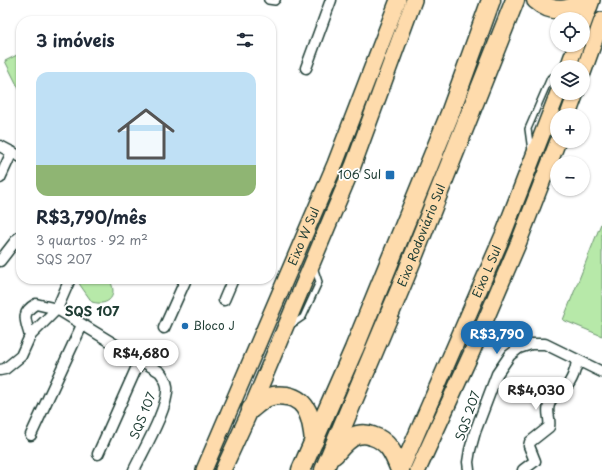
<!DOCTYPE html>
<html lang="pt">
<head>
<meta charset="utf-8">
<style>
  :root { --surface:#fff; --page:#f6f6f7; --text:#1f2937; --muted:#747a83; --accent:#1f6fb2 }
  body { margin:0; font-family:"Playpen Sans",sans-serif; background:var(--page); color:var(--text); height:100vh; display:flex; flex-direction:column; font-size:15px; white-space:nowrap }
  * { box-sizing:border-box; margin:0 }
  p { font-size:13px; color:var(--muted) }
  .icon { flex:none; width:22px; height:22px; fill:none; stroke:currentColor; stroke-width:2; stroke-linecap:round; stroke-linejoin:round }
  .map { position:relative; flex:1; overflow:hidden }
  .details { position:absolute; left:16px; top:16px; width:260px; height:268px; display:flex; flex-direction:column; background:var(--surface); border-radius:16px; box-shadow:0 1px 3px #0004 }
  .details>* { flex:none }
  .tools { position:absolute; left:550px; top:12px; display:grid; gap:8px }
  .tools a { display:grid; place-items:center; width:40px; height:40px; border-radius:50%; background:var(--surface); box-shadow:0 1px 3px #0004; font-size:20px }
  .price { position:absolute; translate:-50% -34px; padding:0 9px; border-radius:14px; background:#fff; color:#222; font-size:13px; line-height:26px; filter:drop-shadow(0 1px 2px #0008) }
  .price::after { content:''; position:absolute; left:50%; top:24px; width:12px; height:9px; margin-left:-6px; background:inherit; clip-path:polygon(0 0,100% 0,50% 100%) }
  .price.active { background:var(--accent); color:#fff }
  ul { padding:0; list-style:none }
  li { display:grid; align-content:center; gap:8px; height:212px; padding:0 20px }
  li span { display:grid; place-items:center; height:124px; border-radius:12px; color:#555 }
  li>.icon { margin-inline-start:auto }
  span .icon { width:72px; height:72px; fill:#fffc; stroke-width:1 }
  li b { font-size:17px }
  h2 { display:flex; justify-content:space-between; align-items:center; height:48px; padding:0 20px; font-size:17px }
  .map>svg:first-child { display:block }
  .green { fill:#b7e9a9; stroke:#6b936e }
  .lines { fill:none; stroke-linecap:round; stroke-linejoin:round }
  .lane-casing { stroke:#1f3d34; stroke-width:8 }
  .street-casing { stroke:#1f3d34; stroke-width:13 }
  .primary-casing { stroke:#1f3d34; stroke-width:18 }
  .highway-casing { stroke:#1f3d34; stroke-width:21 }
  .lane { stroke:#fff; stroke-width:5 }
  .street { stroke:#fff; stroke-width:10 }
  .primary { stroke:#fedbac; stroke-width:15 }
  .highway { stroke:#fedbac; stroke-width:18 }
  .poi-dot { fill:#1f6fb2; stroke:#fff; stroke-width:1.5 }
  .labels { text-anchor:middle; stroke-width:3.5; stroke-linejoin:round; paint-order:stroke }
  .poi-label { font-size:12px; fill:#1f3d34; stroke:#fff; text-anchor:end }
  .street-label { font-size:12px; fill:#1f3d34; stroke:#fff }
  .neighbourhood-label { font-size:13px; font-weight:bold; fill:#1f3d34; stroke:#fff }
</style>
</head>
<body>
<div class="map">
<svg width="602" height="470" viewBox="0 0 602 470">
  <rect width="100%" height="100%" fill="#fff"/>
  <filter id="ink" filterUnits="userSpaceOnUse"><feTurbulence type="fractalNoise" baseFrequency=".025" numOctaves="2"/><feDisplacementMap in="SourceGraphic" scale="8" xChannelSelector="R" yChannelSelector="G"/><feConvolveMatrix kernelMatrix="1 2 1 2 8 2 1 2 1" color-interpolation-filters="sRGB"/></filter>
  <g filter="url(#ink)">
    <path class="green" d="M21,53v40l-16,-32z
      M602,221v115l-39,-16z
      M78,279h31c10,16 0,28 -17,23l-12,-17z"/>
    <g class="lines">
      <defs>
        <path id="lane" d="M267,0l1,1 7,1 2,-2
          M531,151l-3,-22 22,-51 7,-3
          M290,326l13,-9 16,-35 -5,-15"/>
        <path id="street" d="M306,68l25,-68
          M0,146l21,11
          M0,178l12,-26
          M0,261l17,-22 4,-3
          M224,300l9,-21
          M164,328l22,-49
          M30,336c-4,-15 -10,-23 6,-32l21,5 103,63c3,4 6,8 7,14 3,19 -24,65 -33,84
          M0,370l5,-1 16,-13 9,-20 27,-27 13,-30
          M31,435l51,-110
          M98,454l42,-94
          M469,470l-1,-8 2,-12 5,-18 22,-58 13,-19 9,-7 12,-4h14l57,28
          M523,470l12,-9 -6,-15 1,-4 19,-15c2,-10 -4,-15 1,-25 3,-7 10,-10 16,-15 6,-6 10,-18 11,-26"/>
        <g id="primary">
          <path d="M583,25l9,-25"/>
          <path d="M568,67l8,-22"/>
          <path d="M583,73l19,-53"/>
          <path d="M568,115l8,-22"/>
          <path id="s1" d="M204,470l131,-306 63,-164"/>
          <path d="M223,470l28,-61 102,-243 61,-166"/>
          <path id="s2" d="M401,470l102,-235 55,-142"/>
          <path d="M418,470l53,-116 47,-110 40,-103"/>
        </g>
        <g id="highway">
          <path d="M536,0c17,15 34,11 52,0"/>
          <path d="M251,409c4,-3 9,-8 15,-11 6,-3 14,-3 21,-2 22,4 25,26 27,45"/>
          <path d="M334,455c6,-7 14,-17 23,-20 5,-1 11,-1 15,1 17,5 22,19 28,34"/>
          <path d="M301,470l53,-121 95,-233 42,-116"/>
          <path id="s3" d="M324,470l82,-195 109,-275"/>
        </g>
      </defs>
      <use href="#lane" class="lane-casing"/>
      <use href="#street" class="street-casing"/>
      <use href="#primary" class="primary-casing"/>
      <use href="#highway" class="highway-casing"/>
      <use href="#lane" class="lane"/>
      <use href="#street" class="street"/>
      <use href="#primary" class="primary"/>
      <use href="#highway" class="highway"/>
    </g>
  </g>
  <g class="poi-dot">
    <rect x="385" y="170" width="10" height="10" rx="2"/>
    <circle cx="185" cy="326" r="4"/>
  </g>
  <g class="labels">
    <g class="poi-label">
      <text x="381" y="179">106 Sul</text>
      <text x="193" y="330" text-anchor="start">Bloco J</text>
    </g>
    <g class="street-label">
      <text dy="4" stroke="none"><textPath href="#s1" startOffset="254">Eixo W Sul</textPath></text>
      <text dy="4" stroke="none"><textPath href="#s3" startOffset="254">Eixo Rodoviário Sul</textPath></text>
      <text dy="4" stroke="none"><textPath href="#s2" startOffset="216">Eixo L Sul</textPath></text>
      <text transform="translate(143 416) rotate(-68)" y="4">SQS 107</text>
      <text transform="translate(468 416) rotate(-71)" y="4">SQS 207</text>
    </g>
    <g class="neighbourhood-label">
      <text x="92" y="316">SQS 107</text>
    </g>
  </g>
</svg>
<div class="tools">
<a><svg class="icon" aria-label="locate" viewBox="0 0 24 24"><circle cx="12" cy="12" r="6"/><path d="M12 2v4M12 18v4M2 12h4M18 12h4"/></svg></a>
<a><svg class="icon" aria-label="layers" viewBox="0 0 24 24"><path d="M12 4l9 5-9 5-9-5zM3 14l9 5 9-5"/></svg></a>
<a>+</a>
<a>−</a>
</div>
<b class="price active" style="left:497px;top:355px">R$3,790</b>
<b class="price" style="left:141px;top:374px">R$4,680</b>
<b class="price" style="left:536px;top:411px">R$4,030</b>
<section class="details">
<h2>3 imóveis<svg class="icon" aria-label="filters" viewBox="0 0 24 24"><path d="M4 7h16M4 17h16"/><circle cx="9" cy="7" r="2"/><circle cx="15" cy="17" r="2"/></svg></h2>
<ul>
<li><span style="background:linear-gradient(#bfe0f5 75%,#8fb573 0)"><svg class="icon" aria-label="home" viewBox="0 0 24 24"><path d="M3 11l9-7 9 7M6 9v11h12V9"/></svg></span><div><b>R$3,790/mês</b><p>3 quartos · 92 m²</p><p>SQS 207</p></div></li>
</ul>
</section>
</div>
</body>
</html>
